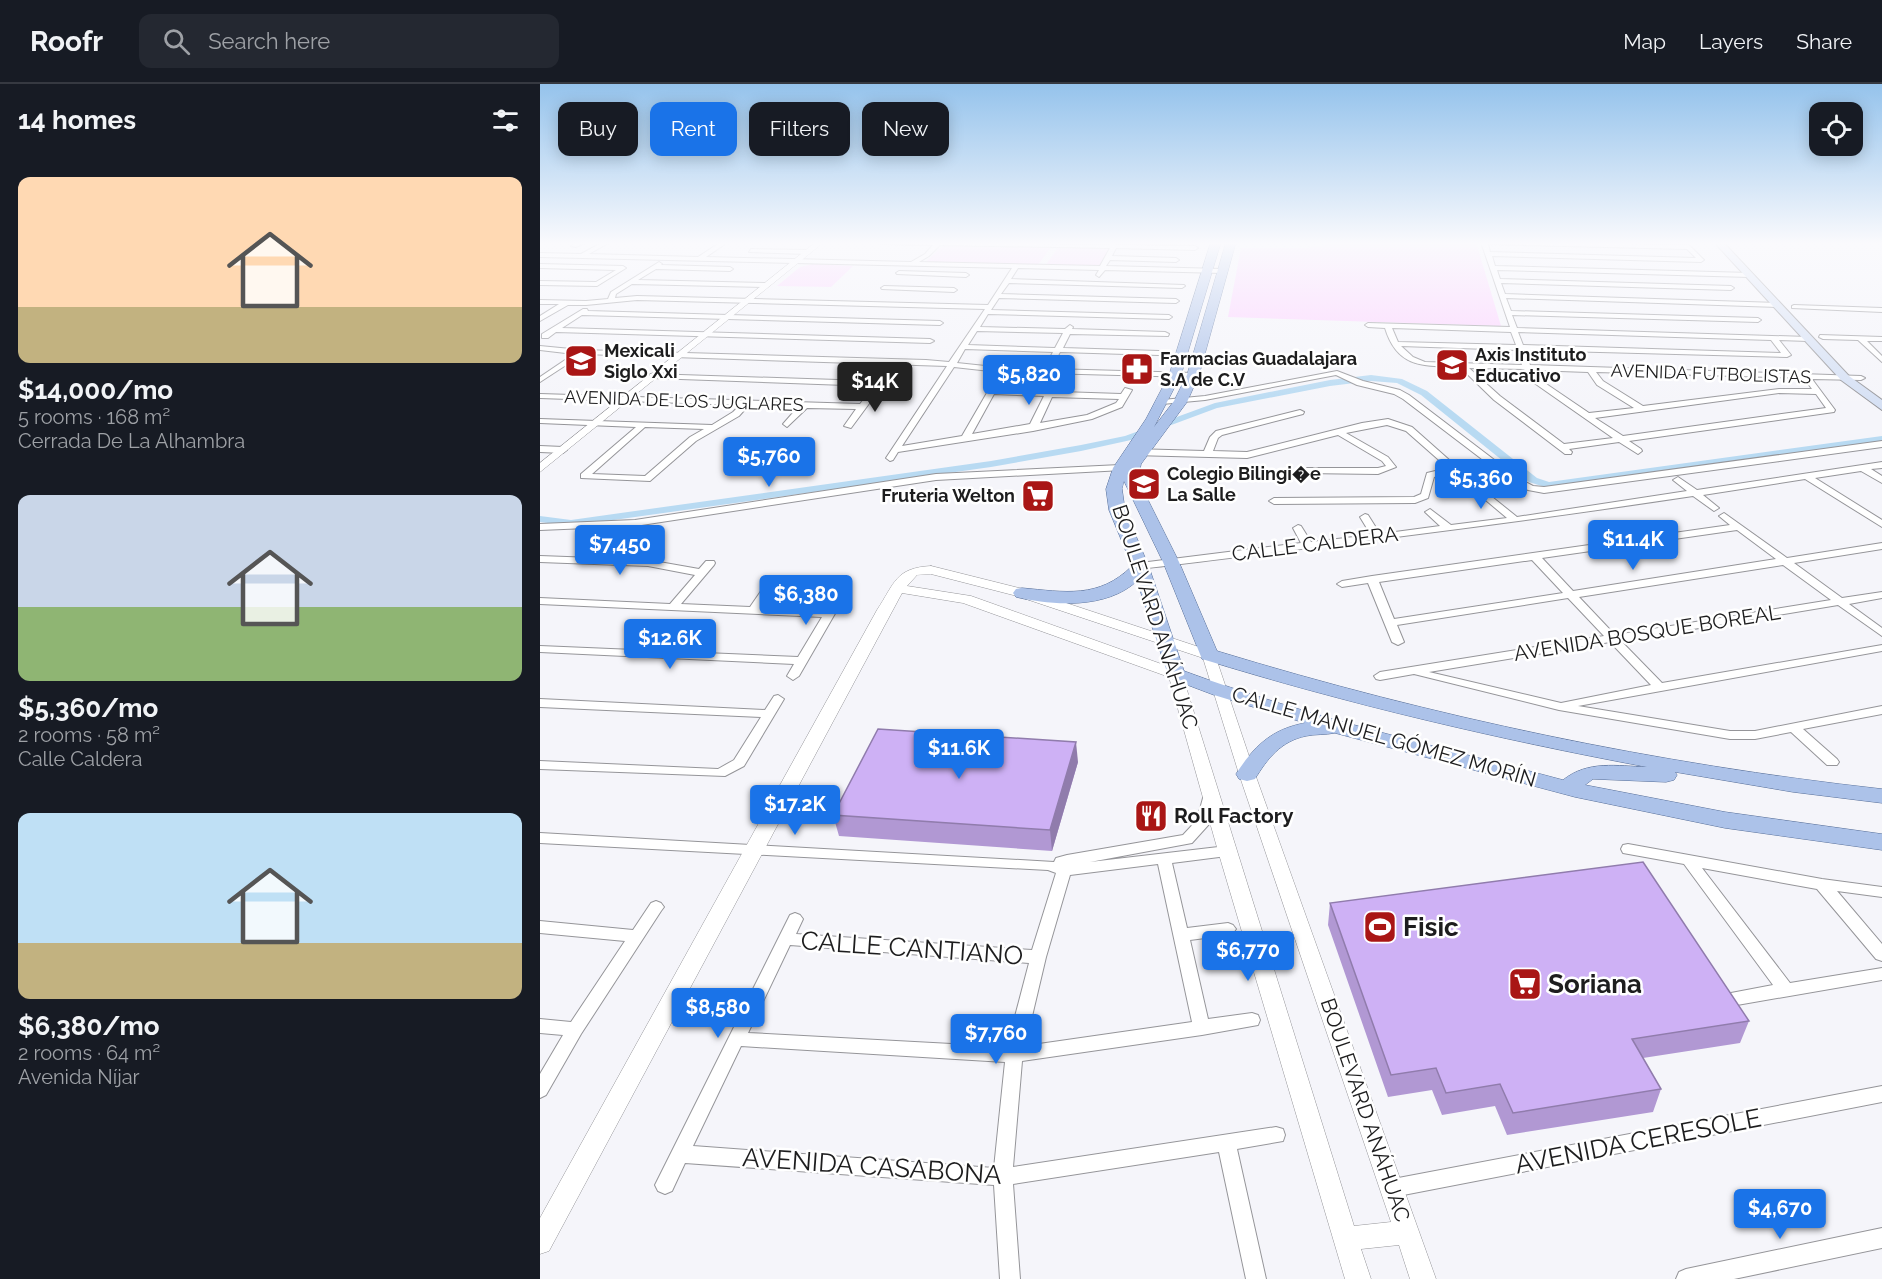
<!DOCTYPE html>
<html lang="en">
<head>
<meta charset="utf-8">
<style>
  :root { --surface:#171b24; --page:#242831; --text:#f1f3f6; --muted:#9ea1a6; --line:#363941; --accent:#1a73e8 }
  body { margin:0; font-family:Raleway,sans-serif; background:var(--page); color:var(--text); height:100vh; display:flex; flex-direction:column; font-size:22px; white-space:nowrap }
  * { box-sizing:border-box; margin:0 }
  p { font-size:20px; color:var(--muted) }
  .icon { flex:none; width:33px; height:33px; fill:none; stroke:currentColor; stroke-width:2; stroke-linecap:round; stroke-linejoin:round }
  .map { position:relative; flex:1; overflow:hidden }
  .drawer { display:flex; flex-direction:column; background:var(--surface); width:540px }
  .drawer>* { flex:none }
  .top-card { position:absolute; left:18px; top:18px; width:570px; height:54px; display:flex; gap:12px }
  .fabs { position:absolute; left:1269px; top:18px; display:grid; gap:12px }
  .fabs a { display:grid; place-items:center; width:54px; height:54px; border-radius:12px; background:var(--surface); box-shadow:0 3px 15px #0003; font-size:30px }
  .price { position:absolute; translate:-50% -51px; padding:0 14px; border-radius:6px; background:var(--accent); color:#fff; font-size:20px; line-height:39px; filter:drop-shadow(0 2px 3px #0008) }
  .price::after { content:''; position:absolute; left:50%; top:36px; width:18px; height:14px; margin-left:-9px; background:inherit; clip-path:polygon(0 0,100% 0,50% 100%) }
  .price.active { background:#222; color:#fff }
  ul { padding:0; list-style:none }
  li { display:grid; align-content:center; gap:12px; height:318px; padding:0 18px }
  li span { display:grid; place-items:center; height:186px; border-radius:12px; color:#555 }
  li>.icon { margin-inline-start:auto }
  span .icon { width:108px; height:108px; fill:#fffc; stroke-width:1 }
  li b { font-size:26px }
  h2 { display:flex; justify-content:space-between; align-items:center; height:72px; padding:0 18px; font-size:26px }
  .chip { padding:0 21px; border-radius:12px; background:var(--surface); box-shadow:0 3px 15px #0003; font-size:21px; line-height:54px }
  .chip.active { background:var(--accent); color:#fff }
  header { display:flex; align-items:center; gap:36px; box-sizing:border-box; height:84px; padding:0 30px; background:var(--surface); border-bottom:2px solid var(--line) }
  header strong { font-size:28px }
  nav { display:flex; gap:33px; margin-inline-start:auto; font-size:21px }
  .search { width:420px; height:54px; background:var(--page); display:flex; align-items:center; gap:15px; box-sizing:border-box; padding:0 21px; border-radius:12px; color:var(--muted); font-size:22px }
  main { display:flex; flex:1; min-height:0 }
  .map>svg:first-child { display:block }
  .green { fill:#fdd0ff }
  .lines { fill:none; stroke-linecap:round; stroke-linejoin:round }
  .canal { fill:#b8daf2; fill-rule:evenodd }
  .minor-casing { stroke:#959599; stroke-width:2 }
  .tertiary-casing { stroke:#959599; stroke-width:1 }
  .secondary-casing { stroke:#959599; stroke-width:2 }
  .primary-casing { stroke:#566e98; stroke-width:1 }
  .minor { fill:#fff; fill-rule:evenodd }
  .tertiary { fill:#fff; fill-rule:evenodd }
  .secondary { fill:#d5e0f4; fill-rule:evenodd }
  .primary { fill:#acc2e9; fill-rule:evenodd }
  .wall { fill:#b198d3 }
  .shaded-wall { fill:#907cac }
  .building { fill:#ceb1f5; stroke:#907cac; stroke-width:1.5 }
  .labels { text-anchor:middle; stroke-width:5; stroke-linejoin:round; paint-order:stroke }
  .far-poi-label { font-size:18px; font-weight:bold; fill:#1d1d1e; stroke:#fff; text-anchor:start }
  .far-street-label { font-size:18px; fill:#1d1d1e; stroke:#fff }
  .street-label { font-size:21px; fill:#1d1d1e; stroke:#fff }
  .poi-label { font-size:21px; font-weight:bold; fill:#1d1d1e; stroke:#fff; text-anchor:start }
  .near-poi-label { font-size:26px; font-weight:bold; fill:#1d1d1e; stroke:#fff; text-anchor:start }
  .near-street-label { font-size:26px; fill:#1d1d1e; stroke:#fff }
</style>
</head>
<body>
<header>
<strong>Roofr</strong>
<div class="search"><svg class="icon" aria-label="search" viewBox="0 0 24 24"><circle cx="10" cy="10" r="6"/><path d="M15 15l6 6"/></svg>Search here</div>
<nav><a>Map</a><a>Layers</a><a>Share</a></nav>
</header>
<main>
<section class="drawer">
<h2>14 homes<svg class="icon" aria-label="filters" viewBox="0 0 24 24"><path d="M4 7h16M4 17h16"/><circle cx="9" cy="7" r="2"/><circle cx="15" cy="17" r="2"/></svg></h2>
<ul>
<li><span style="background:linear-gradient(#ffd9b3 70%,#c2b280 0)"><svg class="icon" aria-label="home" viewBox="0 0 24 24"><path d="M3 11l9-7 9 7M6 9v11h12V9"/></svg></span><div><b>$14,000/mo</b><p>5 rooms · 168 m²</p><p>Cerrada De La Alhambra</p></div></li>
<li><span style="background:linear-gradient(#c9d6e8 60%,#8fb573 0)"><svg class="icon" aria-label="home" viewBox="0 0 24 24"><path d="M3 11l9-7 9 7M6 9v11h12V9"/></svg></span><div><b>$5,360/mo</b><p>2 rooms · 58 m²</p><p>Calle Caldera</p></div></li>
<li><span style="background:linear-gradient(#bfe0f5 70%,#c2b280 0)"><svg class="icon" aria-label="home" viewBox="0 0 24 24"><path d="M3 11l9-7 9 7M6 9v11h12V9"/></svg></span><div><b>$6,380/mo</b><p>2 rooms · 64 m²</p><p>Avenida Níjar</p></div></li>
</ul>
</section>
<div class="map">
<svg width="1342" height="1195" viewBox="0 0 1342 1195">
  <rect width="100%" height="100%" fill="#f5f5fa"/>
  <path class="green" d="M801,158h135l25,84 -273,-9 13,-69h65z
    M404,160l107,3 -13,18 -112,-3z
    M519,162l52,1 -11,21 -55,-2z
    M273,180l40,2 -22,21 -54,-1 23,-19z"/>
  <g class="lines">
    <path class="canal" d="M831,291l31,4 25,12 110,87 12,4 333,-46v6l-334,46 -19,-6 -108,-87 -24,-12 -26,-2 -41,5 -113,22 -86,32 -50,11 -90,16 -420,59 -31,-4v-6l31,4 420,-59 90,-16 44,-9 90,-33 115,-23z"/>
    <defs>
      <path id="minor" d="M39,158h7l-10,5 -5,-1z
        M63,158h7l-21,12 109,3 23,-15h7l-22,15 205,5 14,-8 8,-9 -52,-1 -3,-2 232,3 -1,-3h6l1,3 79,1 3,2 -3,2 -79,-2 -4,8 64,2 3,2 -3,2 -66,-2 -4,6 116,3 3,2 -3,2 -117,-3 -6,7 -3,-2 3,-5 -81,-2 -7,11 173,6 1,1 -3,2 -173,-5 -8,11 175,5 3,2 -3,2 -177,-5 -8,12 178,5 3,2 -3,2 -181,-5 -8,13 85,2 5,-4 3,2 -1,2 93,3 4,2 -1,2 -98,-2 -7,14 96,3 4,2 -4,2 -99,-3 -9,17 142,4 4,2 -4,2 -187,-5 -9,18 124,4 4,-6 7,2 -10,17 -30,12 -59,12 -135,21 -5,8 -3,1 -4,-3 61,-92 -364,-12 -43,28v-5l34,-23 -34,-4v-4l41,4 345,10 23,2 36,-53 -348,-9 -51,5h-18l-28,16v-5l19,-12h-19v-4l46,1 22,-2 3,-7 48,-30 3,2 -1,1 69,2 3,2 -3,2 -74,-2 -18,11 129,3 3,2 -3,2 -135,-3 -16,10 -1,4 22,-2 351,9 24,-37 -472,-11v-4l41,1zM400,161l170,3 -10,18 -181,-4 10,-6zM437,247l86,2 -8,15 -87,-3zM425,265l88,3 -9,17 -40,-1 -47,-5zM414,283l45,5 -37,64 -60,10zM454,310l50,2 -14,28 -58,10zM512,313l67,2 -3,4 -29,12 -47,8z
        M941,158l208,3 15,15 -3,2 -209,-6 3,10 255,7 3,2 -3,2 -253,-7 3,9 231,7 3,2 -3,2 -230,-7 4,11 273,9 3,2 -3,2 -272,-9 5,13 247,7 3,2 -3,2 -246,-7 5,13 291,9 4,2 -4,2 -29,-1 12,15 -4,2 -263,-7 6,15 331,11 4,2 -4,2 -49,-1 23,31 -1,2 -205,29 12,8 1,2 -4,3 -19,-12 -50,7 3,3 -1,2h-6l-71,-54 -34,-33c-37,-1 -63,1 -75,-39l-17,-1 -3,-2 3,-2 142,4zM948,160l199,5 9,9 -206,-6zM852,244l119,4 5,13 -118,-3zM978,248l253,8 10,13 -258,-8zM861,262l116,4 5,15 -97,-3 -12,-5zM929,284l55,1 6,11 83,58 -49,6 -64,-48zM992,286l56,2 9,13 37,23 -45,5 -53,-36zM1056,288l208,6 8,11h-33l-136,17 -40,-25zM1239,309l37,1 10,14 -203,28 -28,-18z
        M211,165l56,1 3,2 -3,2 -58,-2z
        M0,180l83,2 3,2 -29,18 -57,-1v-4l56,1 20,-12 -76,-2z
        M359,187l67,2 3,2 -3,2 -69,-3 -1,-1z
        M344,202l70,2 3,2 -3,2 -72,-3 -1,-1z
        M1254,221l88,3v4l-90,-4v-2z
        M43,225h4l1,2 352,10 3,2 -3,2 -358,-10 -20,13 368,11 4,2 -4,2 -374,-11 -8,6h-6v-4z
        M1280,251l62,2v4h-15l15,15v6l-24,-22 -35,-1 -4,-2z
        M797,287l26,10 37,9 9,5 109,83 15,8 11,1 338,-46v6l-338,46 -16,-3 -16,-8 -109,-83 -9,-5 -37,-9 -21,-10 -131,25 -43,4 -4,-2 4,-2 43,-4z
        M110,290l248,8 4,2 -4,2h-16l-31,42 -7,-2 12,-17 -49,-1 -20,19 -4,-3 15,-17 -50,-1 -9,10 -43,25 -46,40 -69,-3v-4l55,-47 -96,-4v-4l172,6 21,-13 7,-7 -200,-7v-4l320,10 14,-18 -221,-8h-3zM105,343l59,2 -14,8 -45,39 -53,-2z
        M760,326l4,2 -1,2 -81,21 -4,3 -5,13 34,1 115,-29 26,-4 24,8 53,47 -5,3 -8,-5 -18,5 -6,21 -13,5 -141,1 -5,-3 5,-3 140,-1 7,-3 6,-21 21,-5 -42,-37 -19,-6 -41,8 42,24 8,10 -18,7 -75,-1v-4l3,-1h72l8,-2 -4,-5 -44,-26 -91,23 -114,-3 -4,-3 4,-3 71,2 6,-14 6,-6z
        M0,362l23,1 4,3 -4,3 -23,-1z
        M1342,378v6l-11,1 11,7v7l-21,-12 -46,7 67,42v7l-77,-48 -102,16 16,13 -5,3 -21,-15c-184,28 -368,50 -553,73l-5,-3 5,-3 161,-20 -8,-15 5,-3 3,1 10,16 60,-7 -11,-18 5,-3 3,1 12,19 60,-8 -15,-14 5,-3 21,16 56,-7 -44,-37v-4l3,-1 51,41 170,-26 -14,-11 5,-3 19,13z
        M580,381l3,1v4l-187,10 -301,46 -95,4v-6l95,-4 301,-46z
        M1184,429l63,45 95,-15v6l-88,14 48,35 40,-6v6l-33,6 33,24v8l-44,-31 -217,36 41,42 220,-38v6l-304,55 152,25h25l127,-25v8l-79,15 34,30 2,3 -2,3h-10l-36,-33 -36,7h-25l-171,-29 -145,-36 -34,6 -4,-1 -2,-3 6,-4 224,-36 -36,-38 -171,27 7,17 -6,3 -6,-3 -24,-59 -26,4 -5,-3 5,-3 30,-5 358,-51 -11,-9zM1197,446l39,29 -203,32 -31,-33zM992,476l31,33 -169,26 -15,-37zM1243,481l48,35 -216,35 -36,-38zM1070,558l41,43 -90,18 -132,-31z
        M0,472l108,4 51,9 7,-8h8l1,2 -1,2 -33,39 69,3 20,-29 4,-1 5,3 -18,28 65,2 13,-21h8l1,2 -49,85 -6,4 -6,-4 7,-12 -254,-12v-6l258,11 24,-40 -282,-13v-6l130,6 25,-29 -47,-9 -108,-4z
        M238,611l6,4 -40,67 -19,10 -185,-7v-8l178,8 16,-9 27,-43 -221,-10v-8l225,11 9,-14z
        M670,709l5,2 2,3 -6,24 -19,21 -102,19 137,-16 5,1 2,4 -2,4 -5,1 -55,7 15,65 41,-5 5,2 3,4 -3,4 -5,2 -38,5 18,79 44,-6 6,2 2,5 -2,5 -56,10 -180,26 -9,106 263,-40 7,2 2,6 -2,6 -46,8 29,130h-20l-27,-127 -206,32 7,95h-20l-6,-94 -309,-22 -13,28 -7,3 -7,-3 -3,-6 135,-270 5,-2 5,2 3,4 -7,15 236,16 24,-77 -8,-3 -508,-27v-10l514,29 2,-4 11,-3 116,-20 14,-15 6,-22 2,-3zM618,780l34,158 -167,24 21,-89 24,-82zM250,861l239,18 -22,84 -259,-14zM201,962l264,16 -11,106 -301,-22z
        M1088,760l194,35 60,8v10l-45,-6 45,53v17l-6,-2 -59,-70 -115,-21 88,115 92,-15v12l-145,25 -6,-2 -2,-5 2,-5 42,-8 -89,-121 -61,-11 -2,-4 2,-4z
        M116,817l5,2 3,4 -3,4 -80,123 -35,61 -6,3v-24l23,-39 -23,-2v-14l31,3 54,-81 -85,-8v-12l93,9 18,-27z
        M1342,1002v16l-489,95 -7,-3 -3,-6 3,-6 7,-3z
        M1342,1144v20l-148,31h-58l3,-7 7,-3z"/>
      <path id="tertiary" d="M276,158h8l-284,230v-9z
        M391,482l96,24 187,62 41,122 181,505h-26l-11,-34 -38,4 10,30h-26l-127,-428 -49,-174 -206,-74 -61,-10 -353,658 -9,3v-36l337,-608c18,-27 18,-42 54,-44zM391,490l86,22 186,62 36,116 152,448 -37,4 -173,-555 -210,-75 -64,-10 10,-11z"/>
      <path id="secondary" d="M1174,158h9l126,134 33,24v10l-41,-30z"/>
      <path id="primary" d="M671,158h10l-40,133 -27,52 20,-26 13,-26 39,-133h10l-37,133 -12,27 -46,62 -3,16 41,82 38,89c216,66 440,113 665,138v14l-89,-11 -118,-20 2,3 -3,5 -8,2 -73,-3 -8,6 140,27 157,22v16l-157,-22 -150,-31 -240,-64c-10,2 -20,1 -29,3 -25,5 -39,23 -51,43l-8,2 -8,-2 -3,-5c18,-28 36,-45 69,-51l-91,-28 -45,-17 -32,-97c-30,28 -84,25 -121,16l-3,-4 3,-4 6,-1c43,4 77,11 110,-22l-23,-56 -3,-21 7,-21 33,-49 23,-44zM584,397l39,81 39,97c146,45 295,80 445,108 -30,-1 -59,-7 -84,13 -127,-34 -255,-63 -379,-109l-35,-104 -24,-57 -3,-21z"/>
    </defs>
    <use href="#minor" class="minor-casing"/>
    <use href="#tertiary" class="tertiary-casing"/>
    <use href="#secondary" class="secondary-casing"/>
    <use href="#primary" class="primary-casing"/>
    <use href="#minor" class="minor"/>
    <use href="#tertiary" class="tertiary"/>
    <use href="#secondary" class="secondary"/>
    <use href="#primary" class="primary"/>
  </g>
  <path class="wall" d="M538,678l-26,89 -213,-15 -6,-21z
    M790,819l419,118 -9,22 -97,15 18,31 -8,23 -146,23 -12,-29 -53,9 -10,-25 -44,7 -60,-172z"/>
  <path class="shaded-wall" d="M536,658l2,20 -26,89 -2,-21z"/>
  <path class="building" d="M338,645l198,13 -26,88 -217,-15z
    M1103,778l106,159 -117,18 29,50 -148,24 -13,-29 -54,9 -10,-25 -45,7 -61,-172z"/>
  <linearGradient id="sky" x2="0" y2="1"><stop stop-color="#95c3ec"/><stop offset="0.49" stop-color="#fafafd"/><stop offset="1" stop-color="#fafafd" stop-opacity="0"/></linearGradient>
  <rect width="1342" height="325" fill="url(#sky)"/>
  <defs>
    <symbol id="school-square" viewBox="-11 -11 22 22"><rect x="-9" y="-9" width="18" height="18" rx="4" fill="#a91615" stroke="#fff"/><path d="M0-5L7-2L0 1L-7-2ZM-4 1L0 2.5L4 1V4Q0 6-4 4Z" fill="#fff"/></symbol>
    <symbol id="pharmacy-square" viewBox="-11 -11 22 22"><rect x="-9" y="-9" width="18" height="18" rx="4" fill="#a91615" stroke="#fff"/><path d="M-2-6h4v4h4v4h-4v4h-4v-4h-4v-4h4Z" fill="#fff"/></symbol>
    <symbol id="supermarket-square" viewBox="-11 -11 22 22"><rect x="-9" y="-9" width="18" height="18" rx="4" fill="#a91615" stroke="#fff"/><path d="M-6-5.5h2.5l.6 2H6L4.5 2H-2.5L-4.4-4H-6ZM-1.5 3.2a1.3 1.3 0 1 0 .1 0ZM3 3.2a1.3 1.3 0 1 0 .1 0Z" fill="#fff"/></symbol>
    <symbol id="restaurant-square" viewBox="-11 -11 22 22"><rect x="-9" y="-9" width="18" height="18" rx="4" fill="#a91615" stroke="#fff"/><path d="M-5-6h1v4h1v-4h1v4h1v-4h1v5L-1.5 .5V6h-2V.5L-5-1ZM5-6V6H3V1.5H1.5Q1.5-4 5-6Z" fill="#fff"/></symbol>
    <symbol id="stadium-square" viewBox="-11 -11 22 22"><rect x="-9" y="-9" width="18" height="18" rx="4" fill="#a91615" stroke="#fff"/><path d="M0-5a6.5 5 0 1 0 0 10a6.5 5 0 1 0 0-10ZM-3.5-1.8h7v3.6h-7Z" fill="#fff"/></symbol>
  </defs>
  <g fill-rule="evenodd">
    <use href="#school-square" x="22" y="258" width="38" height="38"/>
    <use href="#school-square" x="893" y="262" width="38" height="38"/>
    <use href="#pharmacy-square" x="578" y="266" width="38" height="38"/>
    <use href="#school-square" x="585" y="381" width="38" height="38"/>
    <use href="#supermarket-square" x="479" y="393" width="38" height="38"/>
    <use href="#restaurant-square" x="592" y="713" width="38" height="38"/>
    <use href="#stadium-square" x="821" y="824" width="38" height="38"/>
    <use href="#supermarket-square" x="966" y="881" width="38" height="38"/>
  </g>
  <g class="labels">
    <g class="far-poi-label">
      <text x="64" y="273">Mexicali<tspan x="64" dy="21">Siglo Xxi</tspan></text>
      <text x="935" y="277">Axis Instituto<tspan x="935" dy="21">Educativo</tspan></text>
      <text x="620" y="281">Farmacias Guadalajara<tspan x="620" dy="21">S.A de C.V</tspan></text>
      <text x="627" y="396">Colegio Bilingi�e<tspan x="627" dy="21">La Salle</tspan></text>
      <text x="475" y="418" text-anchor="end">Fruteria Welton</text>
    </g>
    <g class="far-street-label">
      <text transform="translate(1171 290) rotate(2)" y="6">AVENIDA FUTBOLISTAS</text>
      <text transform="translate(144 317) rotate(2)" y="6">AVENIDA DE LOS JUGLARES</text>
    </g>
    <g class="street-label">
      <text transform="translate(775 460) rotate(-7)" y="7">CALLE CALDERA</text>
      <text transform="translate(615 533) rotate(72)" y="7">BOULEVARD ANÁHUAC</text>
      <text transform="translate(1107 549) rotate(-9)" y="7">AVENIDA BOSQUE BOREAL</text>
      <text transform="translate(844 653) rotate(16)" y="7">CALLE MANUEL GÓMEZ MORÍN</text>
      <text transform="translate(825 1026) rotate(71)" y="7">BOULEVARD ANÁHUAC</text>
    </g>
    <g class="poi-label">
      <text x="634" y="739">Roll Factory</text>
    </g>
    <g class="near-poi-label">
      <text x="863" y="852">Fisic</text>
      <text x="1008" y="909">Soriana</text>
    </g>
    <g class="near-street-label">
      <text transform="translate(372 864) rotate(4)" y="9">CALLE CANTIANO</text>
      <text transform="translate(1098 1057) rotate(-11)" y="9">AVENIDA CERESOLE</text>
      <text transform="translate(332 1082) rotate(4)" y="9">AVENIDA CASABONA</text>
    </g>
  </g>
</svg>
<div class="fabs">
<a><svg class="icon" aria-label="locate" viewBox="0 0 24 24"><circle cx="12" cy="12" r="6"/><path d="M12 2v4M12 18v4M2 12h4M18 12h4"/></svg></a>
</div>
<b class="price" style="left:489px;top:322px">$5,820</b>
<b class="price active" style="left:335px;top:329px">$14K</b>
<b class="price" style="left:229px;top:404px">$5,760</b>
<b class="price" style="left:941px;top:426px">$5,360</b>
<b class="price" style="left:1093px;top:487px">$11.4K</b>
<b class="price" style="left:80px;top:492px">$7,450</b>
<b class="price" style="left:266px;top:542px">$6,380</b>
<b class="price" style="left:130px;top:586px">$12.6K</b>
<b class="price" style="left:419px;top:696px">$11.6K</b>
<b class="price" style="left:255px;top:752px">$17.2K</b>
<b class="price" style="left:708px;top:898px">$6,770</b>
<b class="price" style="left:178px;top:955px">$8,580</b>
<b class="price" style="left:456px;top:981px">$7,760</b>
<b class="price" style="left:1240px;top:1156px">$4,670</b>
<div class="top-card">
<a class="chip">Buy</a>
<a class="chip active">Rent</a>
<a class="chip">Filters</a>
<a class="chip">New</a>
</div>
</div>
</main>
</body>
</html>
